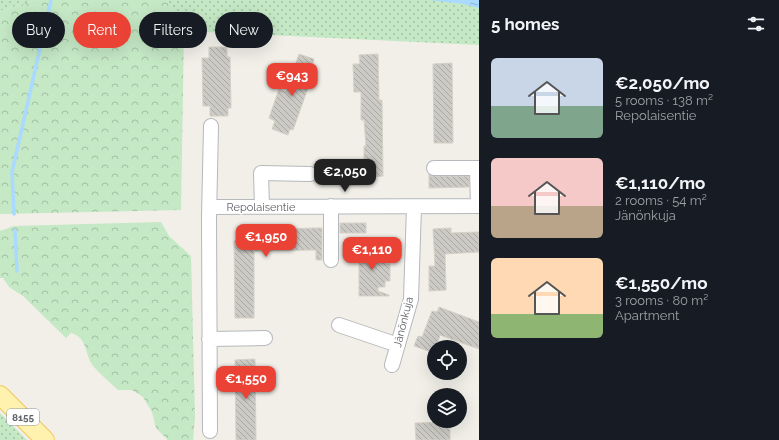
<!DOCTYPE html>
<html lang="en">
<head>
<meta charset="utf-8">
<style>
  :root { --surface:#171b24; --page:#242831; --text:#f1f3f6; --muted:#9ea1a6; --accent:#ea4335 }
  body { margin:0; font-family:Raleway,sans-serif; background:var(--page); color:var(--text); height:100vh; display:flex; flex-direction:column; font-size:15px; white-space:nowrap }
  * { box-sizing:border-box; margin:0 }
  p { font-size:13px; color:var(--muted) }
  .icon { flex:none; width:22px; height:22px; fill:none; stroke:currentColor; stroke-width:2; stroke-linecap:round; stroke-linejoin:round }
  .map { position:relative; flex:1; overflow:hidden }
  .panel { display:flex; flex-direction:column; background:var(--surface); width:300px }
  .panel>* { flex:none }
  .guide { position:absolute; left:12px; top:12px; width:380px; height:36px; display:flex; gap:8px }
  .controls { position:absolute; left:427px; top:340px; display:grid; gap:8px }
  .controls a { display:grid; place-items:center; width:40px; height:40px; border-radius:50%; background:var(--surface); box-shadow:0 4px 16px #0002; font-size:20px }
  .price { position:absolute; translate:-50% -34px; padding:0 9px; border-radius:8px; background:var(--accent); color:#fff; font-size:13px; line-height:26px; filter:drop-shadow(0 1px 2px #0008) }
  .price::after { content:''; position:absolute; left:50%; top:24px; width:12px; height:9px; margin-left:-6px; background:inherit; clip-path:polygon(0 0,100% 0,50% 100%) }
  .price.current { background:#222; color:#fff }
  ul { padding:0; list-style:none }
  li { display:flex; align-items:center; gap:12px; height:100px; padding:0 12px }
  li span { display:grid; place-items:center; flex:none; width:112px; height:80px; border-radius:6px; color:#555 }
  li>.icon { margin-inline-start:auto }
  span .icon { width:48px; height:48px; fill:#fffc; stroke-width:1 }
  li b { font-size:17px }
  h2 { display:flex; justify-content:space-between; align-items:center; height:48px; padding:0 12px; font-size:17px }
  .tag { padding:0 14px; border-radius:18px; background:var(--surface); box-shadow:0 4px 16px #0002; font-size:14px; line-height:36px }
  .tag.current { background:var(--accent); color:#fff }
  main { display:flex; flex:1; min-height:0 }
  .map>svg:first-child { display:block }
  .grass { fill:url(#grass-dots) }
  .forest { fill:url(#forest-crowns) }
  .water { fill:url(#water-ripples) }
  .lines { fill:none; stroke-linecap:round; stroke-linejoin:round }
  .stream { stroke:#aadaff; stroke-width:3.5 }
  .building { fill:url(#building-back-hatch); stroke:#d6d1c6 }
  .minor-casing { stroke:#b5b8bc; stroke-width:16 }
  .major-casing { stroke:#f2c960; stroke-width:20 }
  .minor { stroke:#fff; stroke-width:14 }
  .major { stroke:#fff2af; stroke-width:18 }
  .labels { text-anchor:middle; stroke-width:3; stroke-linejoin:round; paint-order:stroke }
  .shield { fill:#fff; stroke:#8f9295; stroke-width:1 }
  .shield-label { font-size:10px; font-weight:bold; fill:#5f6368 }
  .street-label { font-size:11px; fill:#5f6368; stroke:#fff }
</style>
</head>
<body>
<main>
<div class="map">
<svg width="479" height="440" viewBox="0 0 479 440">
  <defs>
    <pattern id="grass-dots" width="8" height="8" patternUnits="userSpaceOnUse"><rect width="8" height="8" fill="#c5e8c5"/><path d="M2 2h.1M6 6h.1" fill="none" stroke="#a3c0a4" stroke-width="1.8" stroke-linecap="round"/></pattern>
    <pattern id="forest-crowns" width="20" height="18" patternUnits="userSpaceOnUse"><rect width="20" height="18" fill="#c5e8c5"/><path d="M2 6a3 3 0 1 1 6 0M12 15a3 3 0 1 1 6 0" fill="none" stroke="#a3c0a4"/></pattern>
    <pattern id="water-ripples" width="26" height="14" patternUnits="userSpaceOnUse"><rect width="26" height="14" fill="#aadaff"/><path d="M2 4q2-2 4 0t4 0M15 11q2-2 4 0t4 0" fill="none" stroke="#8eb4d2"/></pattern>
    <pattern id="building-back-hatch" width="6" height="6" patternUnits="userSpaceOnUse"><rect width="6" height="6" fill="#cccac5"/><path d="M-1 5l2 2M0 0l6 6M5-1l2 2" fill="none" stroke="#a9a8a4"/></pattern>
  </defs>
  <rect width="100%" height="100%" fill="#f1efe8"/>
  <path class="grass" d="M0,0h36l-36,11z
    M167,0h312v45l-295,-14z
    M0,413l27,27h-27z"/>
  <path class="forest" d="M36,0h131l17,31 -3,179 -181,4v-203z
    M161,222l8,14 22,20 4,161 -2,23h-25l-12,-12 -4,-16 -9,-15 -11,-7h-14c-7,-7 -22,-19 -27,-27 -6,-12 -5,-26 -20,-30l-5,5 -43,-42 -14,-9 -6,-9h-3v-47l14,-5z"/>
  <path class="water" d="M429,0h50v8l-16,-4z"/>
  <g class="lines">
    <path class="stream" d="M14,214l-2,-42 39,-172
      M15,230l2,41"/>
  </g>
  <path class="building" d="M209,47h18v10h3l1,51h-3v8h-18v-10h-7l-1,-48h7z
    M299,54l15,5 -3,11 3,1 -21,59 -3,-1 -2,6 -16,-6 3,-8 -6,-3 10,-29 7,3z
    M378,54l1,46h3l1,76 -10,1v7l-33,2v-5l-26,1 3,-4 1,-4 -1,-4 -4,-5 51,-2v-17h2l-2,-26h-3v-28h-7l-1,-28h7l-1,-9z
    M452,63l1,80h-19l-1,-79z
    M429,174l5,2h35v11l-40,1z
    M340,223h26v10h-26z
    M315,228h7v32h-6v-10l-62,1v67h-19l-1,-77 5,-1v-7h7v-3z
    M451,228v5l28,-1v20l-34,2 1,36 -17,1v-25h6l-2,-37z
    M359,244h19v8h7v12h5v17h-5v6h-7v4l11,4v1h-30z
    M439,307l40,15v27l-39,-14 -4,12h-2v6l-20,-7 4,-10 4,1 10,-26 5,1z
    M255,359l1,81h-20l-1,-80z
    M450,422v18h-34l-1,-17z"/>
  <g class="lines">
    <defs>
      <path id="minor" d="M434,168h45
        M477,168l1,38
        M331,206v54
        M210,207l269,-1
        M262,207l-1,-34 49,1
        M339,325l59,20
        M209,339l56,-1
        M392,365l19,-66 3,-92
        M210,431l-1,-213 2,-92"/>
      <path id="major" d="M0,395l45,45"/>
    </defs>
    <use href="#minor" class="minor-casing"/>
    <use href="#major" class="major-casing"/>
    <use href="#minor" class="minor"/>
    <use href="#major" class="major"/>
  </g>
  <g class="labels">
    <rect class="shield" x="7" y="409" width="32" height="16" rx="3"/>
    <g class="shield-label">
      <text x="23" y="421">8155</text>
    </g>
    <g class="street-label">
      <text x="261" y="211">Repolaisentie</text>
      <text transform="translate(403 322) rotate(-76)" y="4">Jänönkuja</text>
    </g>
  </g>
</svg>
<div class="controls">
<a><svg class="icon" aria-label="locate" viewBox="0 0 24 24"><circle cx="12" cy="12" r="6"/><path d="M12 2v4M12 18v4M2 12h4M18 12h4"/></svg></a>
<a><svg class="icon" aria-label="layers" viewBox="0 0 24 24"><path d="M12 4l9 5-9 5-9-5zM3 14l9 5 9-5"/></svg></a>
</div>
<b class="price" style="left:292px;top:97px">€943</b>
<b class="price current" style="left:345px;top:193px">€2,050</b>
<b class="price" style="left:266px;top:258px">€1,950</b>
<b class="price" style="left:372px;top:271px">€1,110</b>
<b class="price" style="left:246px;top:400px">€1,550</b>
<div class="guide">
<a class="tag">Buy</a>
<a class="tag current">Rent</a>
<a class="tag">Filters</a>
<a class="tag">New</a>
</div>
</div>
<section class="panel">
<h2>5 homes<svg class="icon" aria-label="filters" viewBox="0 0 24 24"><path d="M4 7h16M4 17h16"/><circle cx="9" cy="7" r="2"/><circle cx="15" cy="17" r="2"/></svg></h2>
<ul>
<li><span style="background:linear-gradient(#c9d6e8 60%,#7fa58c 0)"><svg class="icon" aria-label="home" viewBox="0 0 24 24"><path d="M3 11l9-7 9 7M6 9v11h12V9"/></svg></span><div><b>€2,050/mo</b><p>5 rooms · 138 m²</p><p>Repolaisentie</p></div></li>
<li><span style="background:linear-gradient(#f6c9c9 60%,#b9a48a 0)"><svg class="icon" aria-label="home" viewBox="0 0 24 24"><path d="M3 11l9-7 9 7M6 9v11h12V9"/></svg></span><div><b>€1,110/mo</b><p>2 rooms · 54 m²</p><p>Jänönkuja</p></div></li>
<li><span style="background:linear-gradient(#ffd9b3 70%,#8fb573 0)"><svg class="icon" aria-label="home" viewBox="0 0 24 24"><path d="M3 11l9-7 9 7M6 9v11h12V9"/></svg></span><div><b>€1,550/mo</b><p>3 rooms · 80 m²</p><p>Apartment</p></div></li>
</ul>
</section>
</main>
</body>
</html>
